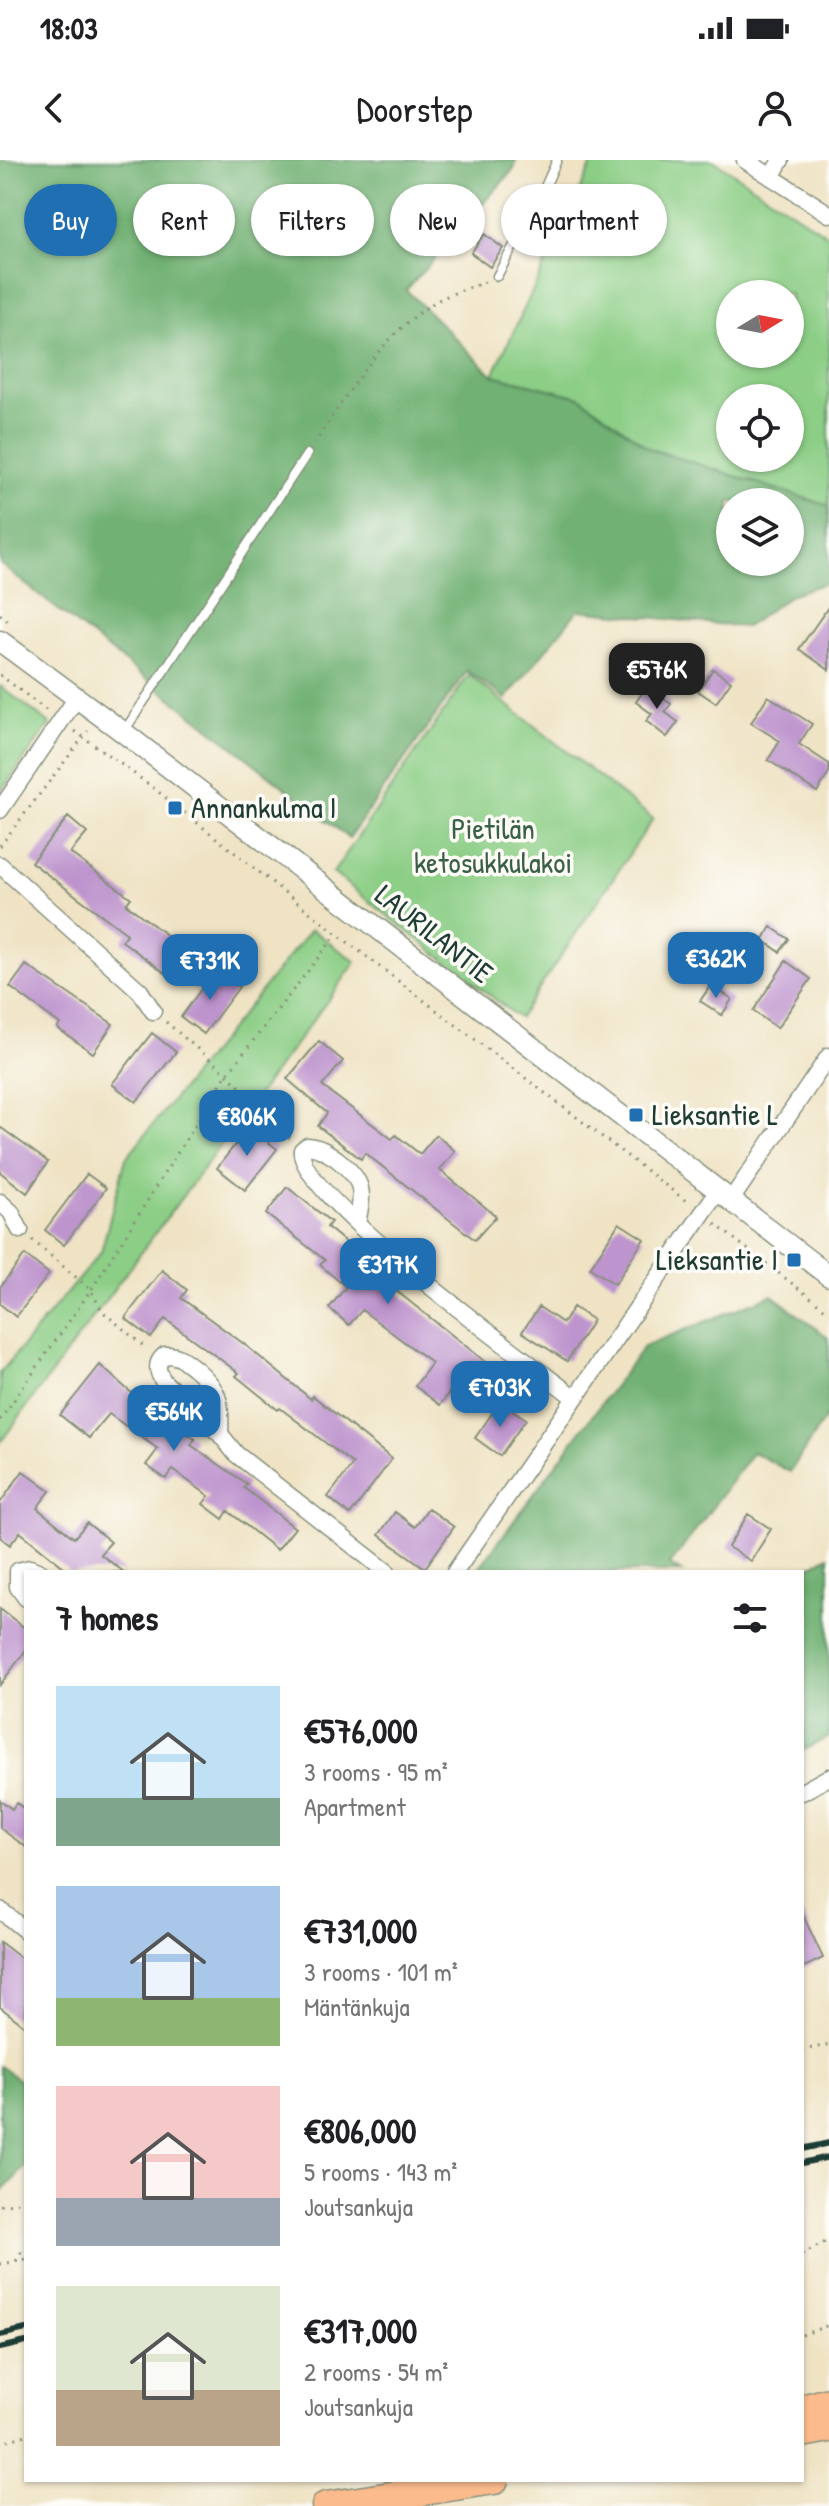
<!DOCTYPE html>
<html lang="en">
<head>
<meta charset="utf-8">
<style>
  :root { --surface:#fff; --page:#f2f2f2; --text:#202124; --muted:#757577; --accent:#1f6fb2 }
  body { margin:0; font-family:"Patrick Hand",sans-serif; background:var(--page); color:var(--text); height:100vh; display:flex; flex-direction:column; font-size:30px; white-space:nowrap }
  * { box-sizing:border-box; margin:0 }
  p { font-size:26px; color:var(--muted) }
  .icon { flex:none; width:44px; height:44px; fill:none; stroke:currentColor; stroke-width:2; stroke-linecap:round; stroke-linejoin:round }
  .map { position:relative; flex:1; overflow:hidden }
  .details { position:absolute; left:24px; top:1410px; width:780px; height:912px; display:flex; flex-direction:column; background:var(--surface); border-radius:0px; box-shadow:0 2px 6px #0004 }
  .details>* { flex:none }
  .banner { position:absolute; left:24px; top:24px; width:782px; height:72px; display:flex; gap:16px }
  .needle { width:52px; rotate:80deg }
  .fabs { position:absolute; left:716px; top:120px; display:grid; gap:16px }
  .fabs a { display:grid; place-items:center; width:88px; height:88px; border-radius:50%; background:var(--surface); box-shadow:0 2px 6px #0004; font-size:40px }
  .price { position:absolute; translate:-50% -68px; padding:0 18px; border-radius:16px; background:var(--accent); color:#fff; font-size:26px; line-height:52px; filter:drop-shadow(0 2px 4px #0008) }
  .price::after { content:''; position:absolute; left:50%; top:48px; width:24px; height:18px; margin-left:-12px; background:inherit; clip-path:polygon(0 0,100% 0,50% 100%) }
  .price.current { background:#222; color:#fff }
  ul { padding:0; list-style:none }
  li { display:flex; align-items:center; gap:24px; height:200px; padding:0 32px }
  li span { display:grid; place-items:center; flex:none; width:224px; height:160px; border-radius:0px; color:#555 }
  li>.icon { margin-inline-start:auto }
  span .icon { width:96px; height:96px; fill:#fffc; stroke-width:1 }
  li b { font-size:34px }
  h2 { display:flex; justify-content:space-between; align-items:center; height:96px; padding:0 32px; font-size:34px }
  .tag { padding:0 28px; border-radius:36px; background:var(--surface); box-shadow:0 2px 6px #0004; font-size:28px; line-height:72px }
  .tag.current { background:var(--accent); color:#fff }
  .status { display:flex; justify-content:space-between; align-items:center; height:56px; padding:0 40px; background:var(--surface); direction:ltr }
  .status svg { height:22px; fill:currentColor }
  header { display:flex; justify-content:space-between; align-items:center; height:104px; padding:0 32px; background:var(--surface); font-size:36px; font-weight:600 }
  .map>svg:first-child { display:block }
  .green { fill:#8cce86; stroke:#56865d; stroke-width:2; fill-rule:evenodd }
  .forest { fill:#71b173; stroke:#487754; stroke-width:2; fill-rule:evenodd }
  .building { fill:#be94ce }
  .lines { fill:none; stroke-linecap:round; stroke-linejoin:round }
  .service-casing { stroke:#87907c; stroke-width:11 }
  .minor-casing { stroke:#87907c; stroke-width:19 }
  .tertiary-casing { stroke:#87907c; stroke-width:23 }
  .motorway-casing { stroke:#87907c; stroke-width:31 }
  .path { stroke:#87907c; stroke-width:3; stroke-dasharray:2 6; stroke-linecap:butt }
  .service { stroke:#fff; stroke-width:8 }
  .minor { stroke:#fff; stroke-width:16 }
  .tertiary { stroke:#fff; stroke-width:20 }
  .motorway { stroke:#fbbb8c; stroke-width:28 }
  .rail { stroke:#1f3d34; stroke-width:6 }
  .poi-dot { fill:#1f6fb2; stroke:#fdfcf7; stroke-width:3 }
  .labels { text-anchor:middle; stroke-width:7; stroke-linejoin:round; paint-order:stroke }
  .poi-label { font-size:30px; fill:#1f3d34; stroke:#fdfcf7; text-anchor:start }
  .park-label { font-size:30px; fill:#3a6148; stroke:#fdfcf7 }
  .street-label { font-size:30px; fill:#1f3d34; stroke:#fdfcf7 }
</style>
</head>
<body>
<div class="status"><b>18:03</b><svg viewBox="0 0 49 12"><path d="M0 12V9h3v3zM5 12V6h3v6zM10 12V3h3v9zM15 12V0h3v12zM26 1h20v11H26zM47 4h2v5h-2z"/></svg></div>
<header><svg class="icon" aria-label="back" viewBox="0 0 24 24"><path d="M15 5l-7 7 7 7"/></svg>Doorstep<svg class="icon" aria-label="person" viewBox="0 0 24 24"><circle cx="12" cy="8" r="4"/><path d="M4 21q1-7 8-7t8 7"/></svg></header>
<div class="map">
<svg width="829" height="2346" viewBox="0 0 829 2346">
  <rect width="100%" height="100%" fill="#fdfcf7"/>
  <filter id="ink" filterUnits="userSpaceOnUse"><feTurbulence type="fractalNoise" baseFrequency=".0125" numOctaves="2"/><feDisplacementMap in="SourceGraphic" scale="16" xChannelSelector="R" yChannelSelector="G"/><feConvolveMatrix kernelMatrix="1 2 1 2 8 2 1 2 1" color-interpolation-filters="sRGB"/></filter>
  <filter id="wash" filterUnits="userSpaceOnUse"><feTurbulence type="fractalNoise" baseFrequency=".006" numOctaves="4" result="noise"/><feDisplacementMap in="SourceGraphic" scale="32" xChannelSelector="R" yChannelSelector="G"/><feGaussianBlur stdDeviation="1.8" result="paint"/><feColorMatrix in="noise" values="0 0 0 0 0 0 0 0 0 0 0 0 0 0 0 0 0 1.4 0 .05"/><feComposite in="paint" operator="in"/></filter>
  <g filter="url(#wash)">
    <rect width="100%" height="100%" fill="#efe3c4"/>
    <path class="green" d="M594,0h119l116,76v270l-179,-57 -70,-52 -87,-22zM730,134h60v60h-60zM730,238h60v60h-60z
      M469,515l184,144 -134,199 -186,-145z
      M0,526l50,38 -50,68z
      M311,769l45,33 -356,481v-70l101,-121 25,-94z"/>
    <path class="forest" d="M0,0h516l-2,9 -108,121 87,85 87,22 70,52 179,57v76l-37,12 -46,33 -168,-17 -72,89 -39,-28 -118,167 -349,-274zM730,342h60v60h-60z
      M772,1135l57,43v74l-39,60 -37,-20 -83,113 11,7h-205l168,-226z
      M829,1396v181l-27,14v-179h-3z
      M0,1906l26,19v81l-26,28z"/>
    <g id="blocks">
      <path class="building" d="M484,74l19,14 -13,19 -19,-14z
        M829,446v64l-30,-21z
        M713,509l18,12 -15,22 -18,-12z
        M647,526l24,18 -6,8 13,10 -11,15 -21,-16 6,-7 -16,-12z
        M768,536l44,28 -13,20 30,20v9l-12,19 -49,-32 12,-19 -29,-18z
        M68,657l19,16 -17,20 61,45 -5,6 60,46 -18,25 -46,-34 5,-7 -96,-72z
        M771,767l18,12 -9,13 -17,-12z
        M786,801l25,18 -34,49 -24,-17z
        M26,805l87,59 -20,29 -36,-25 3,-4 -50,-37z
        M215,810l24,17 -35,47 -23,-17z
        M711,825l21,14 -10,16 -22,-14z
        M152,873l24,19 -40,50 -24,-18z
        M319,881l24,20 -21,25 70,53 4,-4 24,19 16,-19 19,16 -15,19 56,46 -21,24 -110,-87 -4,6 -43,-33 9,-13 -40,-34z
        M0,967l48,35 -21,31 -27,-21z
        M249,967l28,22 -32,41 -28,-22z
        M87,1014l19,14 -42,57 -19,-15z
        M287,1027l44,35 -4,5 62,51 -4,4 106,84 2,-3 20,15 -18,25 -34,-26 -21,28 -25,-19 17,-23 -70,-53 -13,15 -20,-17 17,-21 -26,-22 5,-5 -59,-46z
        M619,1063l25,16 -29,45 -25,-16z
        M25,1095l24,19 -33,43 -16,-13v-17z
        M162,1110l25,20 -6,8 63,46 67,55 2,-3 79,63 -42,56 -22,-18 25,-33 -73,-56 -2,2 -42,-34 3,-3 -74,-54 -14,19 -26,-20z
        M539,1147l24,16 10,-16 20,13 -26,41 -45,-29z
        M100,1205l28,25 67,49 -4,6 56,39 -3,4 51,40 -18,22 -49,-39 -5,8 -20,-15 6,-8 -36,-26 -7,9 -20,-14 12,-16 -49,-35 -20,24 -29,-23z
        M500,1242l26,17 -26,37 -25,-18z
        M23,1311l27,20 -13,17 37,30 13,-15 24,19 -11,12 24,18h-54l-50,-40 -10,13 -10,-8v-34z
        M428,1348l26,19 -29,41 -46,-33 16,-23 20,15z
        M748,1354l23,15 -20,32 -23,-14z
        M0,1449l26,20v21l-26,35z
        M0,1640l12,9 4,-6 10,7v37l-26,-19z
        M802,1753l21,45 -21,10z
        M0,1782l26,20v65l-26,-20z"/>
    </g>
  </g>
  <g filter="url(#ink)">
    <use href="#blocks" fill-opacity="0" stroke="#87907c" stroke-width="2"/>
    <g class="lines">
      <defs>
        <path id="service" d="M497,116l43,-78 17,-38
          M125,570l182,-276"/>
        <path id="minor" d="M745,0l84,54
          M771,17l10,-17
          M0,650l76,-111
          M0,705l140,126 13,20
          M731,1040l98,-144
          M0,1042l11,10 9,18
          M357,1063c7,-32 7,-42 -20,-64 -10,-7 -17,-12 -30,-13l-5,4c-8,43 231,215 273,248
          M220,1274c1,-34 0,-45 -27,-67 -9,-7 -16,-13 -28,-12 -10,8 -8,16 -2,26l57,53 16,20 151,118
          M455,1412l263,-381
          M26,1438l-8,-11v-16l12,-3 10,4
          M802,1632l27,-15
          M0,1750l26,21"/>
        <path id="tertiary" d="M0,481l123,91 706,544"/>
        <path id="motorway" d="M802,2249l27,-7
          M802,2273l27,-5
          M326,2346l168,-26"/>
      </defs>
      <use href="#service" class="service-casing"/>
      <use href="#minor" class="minor-casing"/>
      <use href="#tertiary" class="tertiary-casing"/>
      <use href="#motorway" class="motorway-casing"/>
      <path class="path" d="M314,284c35,-51 66,-108 121,-142 15,-9 35,-14 52,-21
        M0,454l9,8
        M0,515l46,35
        M75,571l76,55 186,148 353,270
        M0,686l88,-115
        M166,862l61,52 64,65
        M715,1064l114,88
        M32,1080l59,50 11,21 45,38
        M0,1260l91,-130 136,-216 110,-140
        M802,1890l27,-5
        M0,2045l26,-4
        M802,2095l27,-15
        M16,2101l5,-8 5,4
        M0,2104l26,-4
        M802,2175l27,-10
        M0,2283l26,-8"/>
      <use href="#service" class="service"/>
      <use href="#minor" class="minor"/>
      <use href="#tertiary" class="tertiary"/>
      <use href="#motorway" class="motorway"/>
      <path class="rail" d="M802,1989l27,-6
        M802,2003l27,-6
        M0,2175l26,-6
        M0,2188l26,-6"/>
    </g>
  </g>
  <g class="poi-dot">
    <rect x="167" y="640" width="16" height="16" rx="4"/>
    <rect x="628" y="947" width="16" height="16" rx="4"/>
    <rect x="786" y="1092" width="16" height="16" rx="4"/>
  </g>
  <g class="labels">
    <g class="poi-label">
      <text x="191" y="658">Annankulma I</text>
      <text x="652" y="965">Lieksantie L</text>
      <text x="778" y="1110" text-anchor="end">Lieksantie I</text>
    </g>
    <g class="park-label">
      <text x="493" y="679">Pietilän<tspan x="493" dy="34">ketosukkulakoi</tspan></text>
    </g>
    <g class="street-label">
      <text transform="translate(434 774) rotate(38)" y="10">LAURILANTIE</text>
    </g>
  </g>
</svg>
<div class="fabs">
<a><svg class="needle" viewBox="-14 -14 28 28"><path d="M0-13l5 13h-10z" fill="#e53935"/><path d="M0 13l5-13h-10z" fill="#757577"/></svg></a>
<a><svg class="icon" aria-label="locate" viewBox="0 0 24 24"><circle cx="12" cy="12" r="6"/><path d="M12 2v4M12 18v4M2 12h4M18 12h4"/></svg></a>
<a><svg class="icon" aria-label="layers" viewBox="0 0 24 24"><path d="M12 4l9 5-9 5-9-5zM3 14l9 5 9-5"/></svg></a>
</div>
<b class="price current" style="left:657px;top:551px">€576K</b>
<b class="price" style="left:716px;top:840px">€362K</b>
<b class="price" style="left:210px;top:842px">€731K</b>
<b class="price" style="left:247px;top:998px">€806K</b>
<b class="price" style="left:388px;top:1146px">€317K</b>
<b class="price" style="left:500px;top:1269px">€703K</b>
<b class="price" style="left:174px;top:1293px">€564K</b>
<div class="banner">
<a class="tag current">Buy</a>
<a class="tag">Rent</a>
<a class="tag">Filters</a>
<a class="tag">New</a>
<a class="tag">Apartment</a>
</div>
<section class="details">
<h2>7 homes<svg class="icon" aria-label="filters" viewBox="0 0 24 24"><path d="M4 7h16M4 17h16"/><circle cx="9" cy="7" r="2"/><circle cx="15" cy="17" r="2"/></svg></h2>
<ul>
<li><span style="background:linear-gradient(#bfe0f5 70%,#7fa58c 0)"><svg class="icon" aria-label="home" viewBox="0 0 24 24"><path d="M3 11l9-7 9 7M6 9v11h12V9"/></svg></span><div><b>€576,000</b><p>3 rooms · 95 m²</p><p>Apartment</p></div></li>
<li><span style="background:linear-gradient(#a9c7e8 70%,#8fb573 0)"><svg class="icon" aria-label="home" viewBox="0 0 24 24"><path d="M3 11l9-7 9 7M6 9v11h12V9"/></svg></span><div><b>€731,000</b><p>3 rooms · 101 m²</p><p>Mäntänkuja</p></div></li>
<li><span style="background:linear-gradient(#f6c9c9 70%,#9aa5b1 0)"><svg class="icon" aria-label="home" viewBox="0 0 24 24"><path d="M3 11l9-7 9 7M6 9v11h12V9"/></svg></span><div><b>€806,000</b><p>5 rooms · 143 m²</p><p>Joutsankuja</p></div></li>
<li><span style="background:linear-gradient(#dfe7d0 65%,#b9a48a 0)"><svg class="icon" aria-label="home" viewBox="0 0 24 24"><path d="M3 11l9-7 9 7M6 9v11h12V9"/></svg></span><div><b>€317,000</b><p>2 rooms · 54 m²</p><p>Joutsankuja</p></div></li>
</ul>
</section>
</div>
</body>
</html>
